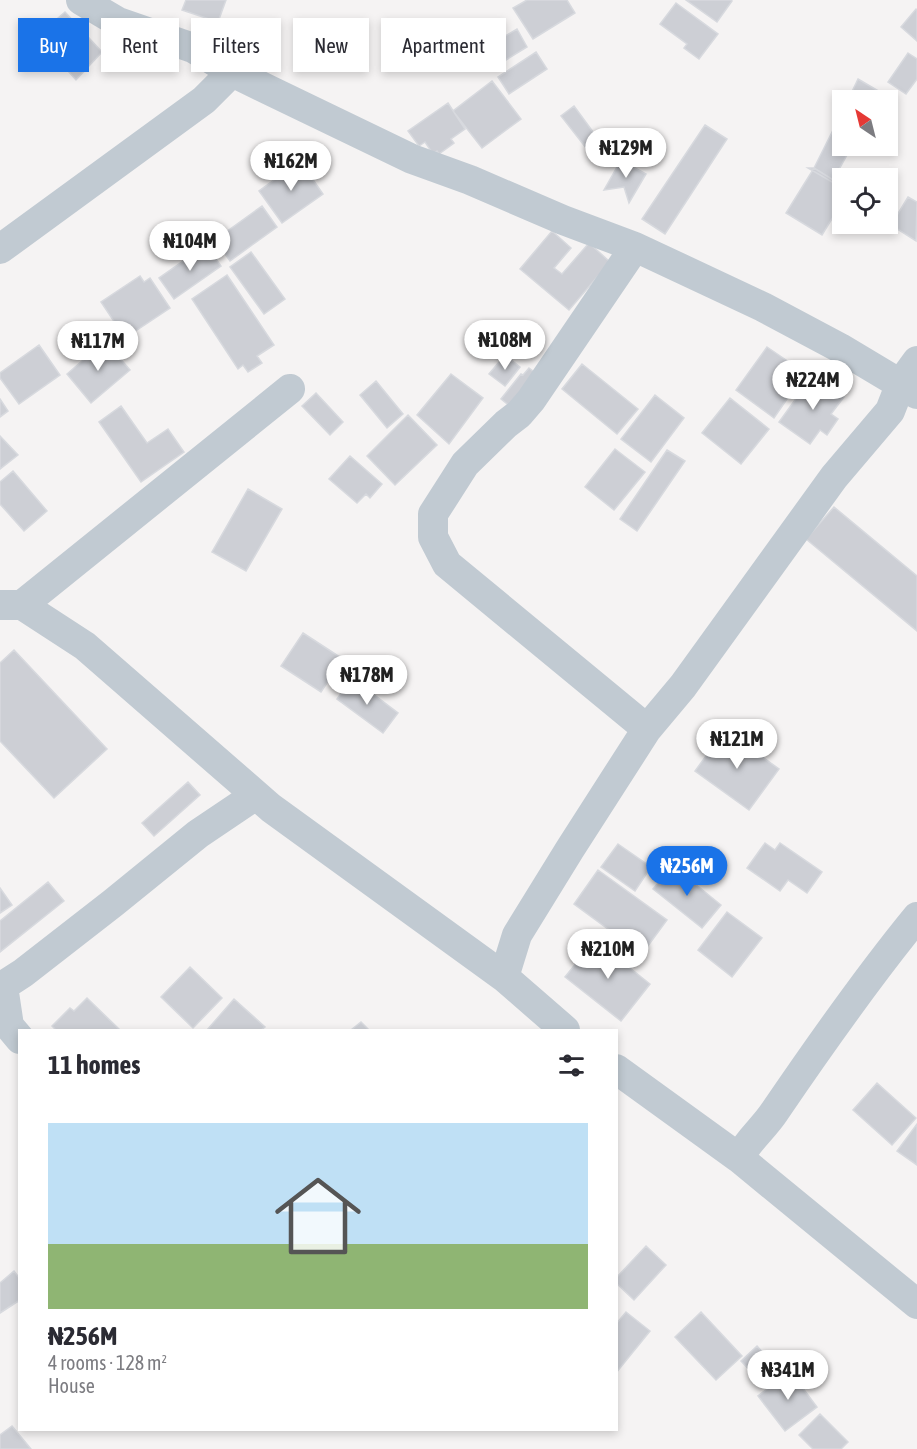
<!DOCTYPE html>
<html lang="en">
<head>
<meta charset="utf-8">
<style>
  :root { --surface:#fff; --page:#f7f7f7; --text:#2b2b33; --muted:#7c7c81; --accent:#1a73e8 }
  body { margin:0; font-family:"Asap Condensed",sans-serif; background:var(--page); color:var(--text); height:100vh; display:flex; flex-direction:column; font-size:22px; white-space:nowrap }
  * { box-sizing:border-box; margin:0 }
  p { font-size:20px; color:var(--muted) }
  .icon { flex:none; width:33px; height:33px; fill:none; stroke:currentColor; stroke-width:2; stroke-linecap:round; stroke-linejoin:round }
  .map { position:relative; flex:1; overflow:hidden }
  .sheet { position:absolute; left:18px; top:1029px; width:600px; height:402px; display:flex; flex-direction:column; background:var(--surface); border-radius:0px; box-shadow:0 3px 9px #0003 }
  .sheet>* { flex:none }
  .top-card { position:absolute; left:18px; top:18px; width:600px; height:54px; display:flex; gap:12px }
  .needle { width:39px; rotate:325deg }
  .buttons { position:absolute; left:832px; top:90px; display:grid; gap:12px }
  .buttons a { display:grid; place-items:center; width:66px; height:66px; border-radius:0px; background:var(--surface); box-shadow:0 3px 9px #0003; font-size:30px }
  .price { position:absolute; translate:-50% -51px; padding:0 14px; border-radius:21px; background:#fff; color:#222; font-size:20px; line-height:39px; filter:drop-shadow(0 2px 3px #0008) }
  .price::after { content:''; position:absolute; left:50%; top:36px; width:18px; height:14px; margin-left:-9px; background:inherit; clip-path:polygon(0 0,100% 0,50% 100%) }
  .price.selected { background:var(--accent); color:#fff }
  ul { padding:0; list-style:none }
  li { display:grid; align-content:center; gap:12px; height:318px; padding:0 30px }
  li span { display:grid; place-items:center; height:186px; border-radius:0px; color:#555 }
  li>.icon { margin-inline-start:auto }
  span .icon { width:108px; height:108px; fill:#fffc; stroke-width:1 }
  li b { font-size:26px }
  h2 { display:flex; justify-content:space-between; align-items:center; height:72px; padding:0 30px; font-size:26px }
  .tag { padding:0 21px; border-radius:0px; background:var(--surface); box-shadow:0 3px 9px #0003; font-size:21px; line-height:54px }
  .tag.selected { background:var(--accent); color:#fff }
  .map>svg:first-child { display:block }
  .building { fill:#cdcfd5; stroke:#d7d9de; stroke-width:1.5 }
  .lines { fill:none; stroke-linecap:round; stroke-linejoin:round }
  .minor { stroke:#c1cad2; stroke-width:30 }
</style>
</head>
<body>
<div class="map">
<svg width="917" height="1449" viewBox="0 0 917 1449">
  <rect width="100%" height="100%" fill="#f5f3f3"/>
  <path class="building" d="M186,0h40l-8,22 -36,-12z
    M527,0h40l8,13 -42,26 -20,-31z
    M686,0h44l2,1 -15,21z
    M676,3l42,31 -19,25 -15,-11 3,-4 -27,-20z
    M916,9l1,1v31l-16,-14z
    M65,12l37,40 -26,28 -39,-44z
    M517,29l10,18 -34,21 -11,-18z
    M536,52l11,17 -38,25 -11,-17z
    M908,53l9,6v20l-11,15 -18,-12z
    M858,79l24,14 -4,7h-30z
    M492,81l29,38 -39,29 -29,-37z
    M448,103l17,26 -14,10 3,4 -15,11 -2,-3 -4,3 -8,-12 -6,4 -11,-15z
    M574,106l28,38 -12,9 -29,-37z
    M843,110v36h9l-20,36 -24,-14h6z
    M705,125l22,14 -62,95 -23,-15z
    M621,160l25,14 -17,29 -5,-16 -20,3z
    M300,161l23,33 -41,29 -23,-32z
    M814,168l29,18v15l-21,34 -36,-22z
    M908,197l9,5 -1,39 -25,-16z
    M262,206l15,21 -47,34 -15,-21z
    M552,231l19,17 -17,20 8,6 27,-31 21,19 -41,48 -49,-41z
    M206,245l15,21 -47,33 -15,-21z
    M251,252l34,47 -21,15 -34,-47z
    M227,275l47,70 -17,11 5,7 -14,9 -5,-7 -5,4 -46,-70z
    M140,276l4,6 6,-4 20,30 -45,30 -24,-36z
    M105,341l25,29 -39,33 -24,-29z
    M39,345l21,30 -41,29 -19,-26v-5z
    M767,347l38,26 -31,45 -38,-28z
    M505,355l15,12 -15,19 -16,-12z
    M582,364l56,45 -21,25 -55,-45z
    M529,368l13,10 -26,33 -15,-12 20,-25 2,1z
    M451,374l32,24 -34,46 -32,-29z
    M813,375l31,22 -13,17 7,5 -11,16 -7,-5 -10,14 -31,-22z
    M376,381l27,33 -16,14 -27,-33z
    M316,393l27,29 -13,13 -28,-29z
    M655,395l29,23 -33,44 -30,-23z
    M730,398l39,31 -28,35 -39,-31z
    M0,399l8,12 -8,6z
    M121,406l26,37 21,-14 16,23 -43,30 -42,-60z
    M408,415l29,30 -42,40 -28,-29z
    M0,436l18,19 -18,14z
    M615,449l30,23 -31,38 -29,-23z
    M667,450l18,11 -48,70 -17,-12z
    M350,456l32,28 -12,14 -4,-4 -9,9 -28,-24z
    M13,471l34,40 -23,20 -24,-27v-22z
    M248,489l34,20 -36,62 -34,-19z
    M834,507l83,69v55l-111,-92z
    M303,633l40,26 -22,33 -40,-26z
    M14,650l93,99 -53,49 -54,-57v-78z
    M352,678l46,35 -15,20 -46,-34z
    M725,730l54,39 -30,41 -54,-39z
    M188,782l12,13 -46,41 -12,-13z
    M765,843l10,7 5,-7 42,29 -15,21 -19,-13 -8,11 -33,-23z
    M618,844l33,23 -16,24 -34,-24z
    M673,866l48,39 -19,23 -49,-39z
    M598,870l69,50 -25,34 -68,-50z
    M48,882l16,19 -64,51v-31z
    M0,888l12,17 -12,8z
    M727,912l35,26 -30,39 -34,-27z
    M595,940l55,44 -29,37 -56,-44z
    M190,967l32,31 -29,30 -32,-31z
    M87,998l33,32h-64l-4,-4 18,-18 4,3z
    M234,999l31,28 -4,3h-54z
    M361,1022l8,8h-18z
    M877,1083l39,35 -24,27 -39,-35z
    M917,1124v41l-20,-14z
    M646,1246l20,19 -32,35 -18,-17v-5z
    M14,1271l6,8v21l-20,13v-30z
    M626,1312l24,19 -34,42v-49z
    M701,1312l41,44 -26,24 -41,-43z
    M757,1346l18,20 -16,14 -18,-19z
    M790,1371l27,36 -32,24 -27,-35z
    M820,1414l28,28 -7,7h-28l-14,-14z
    M12,1426l19,23h-31v-14z"/>
  <g class="lines">
    <path class="minor" d="M81,0l37,22 75,26 39,24 41,20 139,67 58,21 93,40 72,27 128,60 77,41 77,46
      M635,247l-104,153 -12,14 -13,10 -41,40 -32,50v23l14,27 200,165
      M0,249l204,-149 28,-28
      M0,605h22l63,41 186,162 233,169 61,53
      M22,605l268,-216
      M504,977l13,-42 53,-86 77,-120 36,-43 151,-209 56,-66 11,-28 16,-22
      M3,986l6,40 11,13
      M0,988l23,-15 90,-70 85,-69 58,-39
      M616,1069l123,89 178,146
      M739,1158c10,-19 25,-30 36,-47 45,-66 91,-132 142,-194"/>
  </g>
</svg>
<div class="buttons">
<a><svg class="needle" viewBox="-14 -14 28 28"><path d="M0-13l5 13h-10z" fill="#e53935"/><path d="M0 13l5-13h-10z" fill="#7c7c81"/></svg></a>
<a><svg class="icon" aria-label="locate" viewBox="0 0 24 24"><circle cx="12" cy="12" r="6"/><path d="M12 2v4M12 18v4M2 12h4M18 12h4"/></svg></a>
</div>
<b class="price" style="left:626px;top:179px">₦129M</b>
<b class="price" style="left:291px;top:192px">₦162M</b>
<b class="price" style="left:190px;top:272px">₦104M</b>
<b class="price" style="left:505px;top:371px">₦108M</b>
<b class="price" style="left:98px;top:372px">₦117M</b>
<b class="price" style="left:813px;top:411px">₦224M</b>
<b class="price" style="left:367px;top:706px">₦178M</b>
<b class="price" style="left:737px;top:770px">₦121M</b>
<b class="price selected" style="left:687px;top:897px">₦256M</b>
<b class="price" style="left:608px;top:980px">₦210M</b>
<b class="price" style="left:788px;top:1401px">₦341M</b>
<div class="top-card">
<a class="tag selected">Buy</a>
<a class="tag">Rent</a>
<a class="tag">Filters</a>
<a class="tag">New</a>
<a class="tag">Apartment</a>
</div>
<section class="sheet">
<h2>11 homes<svg class="icon" aria-label="filters" viewBox="0 0 24 24"><path d="M4 7h16M4 17h16"/><circle cx="9" cy="7" r="2"/><circle cx="15" cy="17" r="2"/></svg></h2>
<ul>
<li><span style="background:linear-gradient(#bfe0f5 65%,#8fb573 0)"><svg class="icon" aria-label="home" viewBox="0 0 24 24"><path d="M3 11l9-7 9 7M6 9v11h12V9"/></svg></span><div><b>₦256M</b><p>4 rooms · 128 m²</p><p>House</p></div></li>
</ul>
</section>
</div>
</body>
</html>
